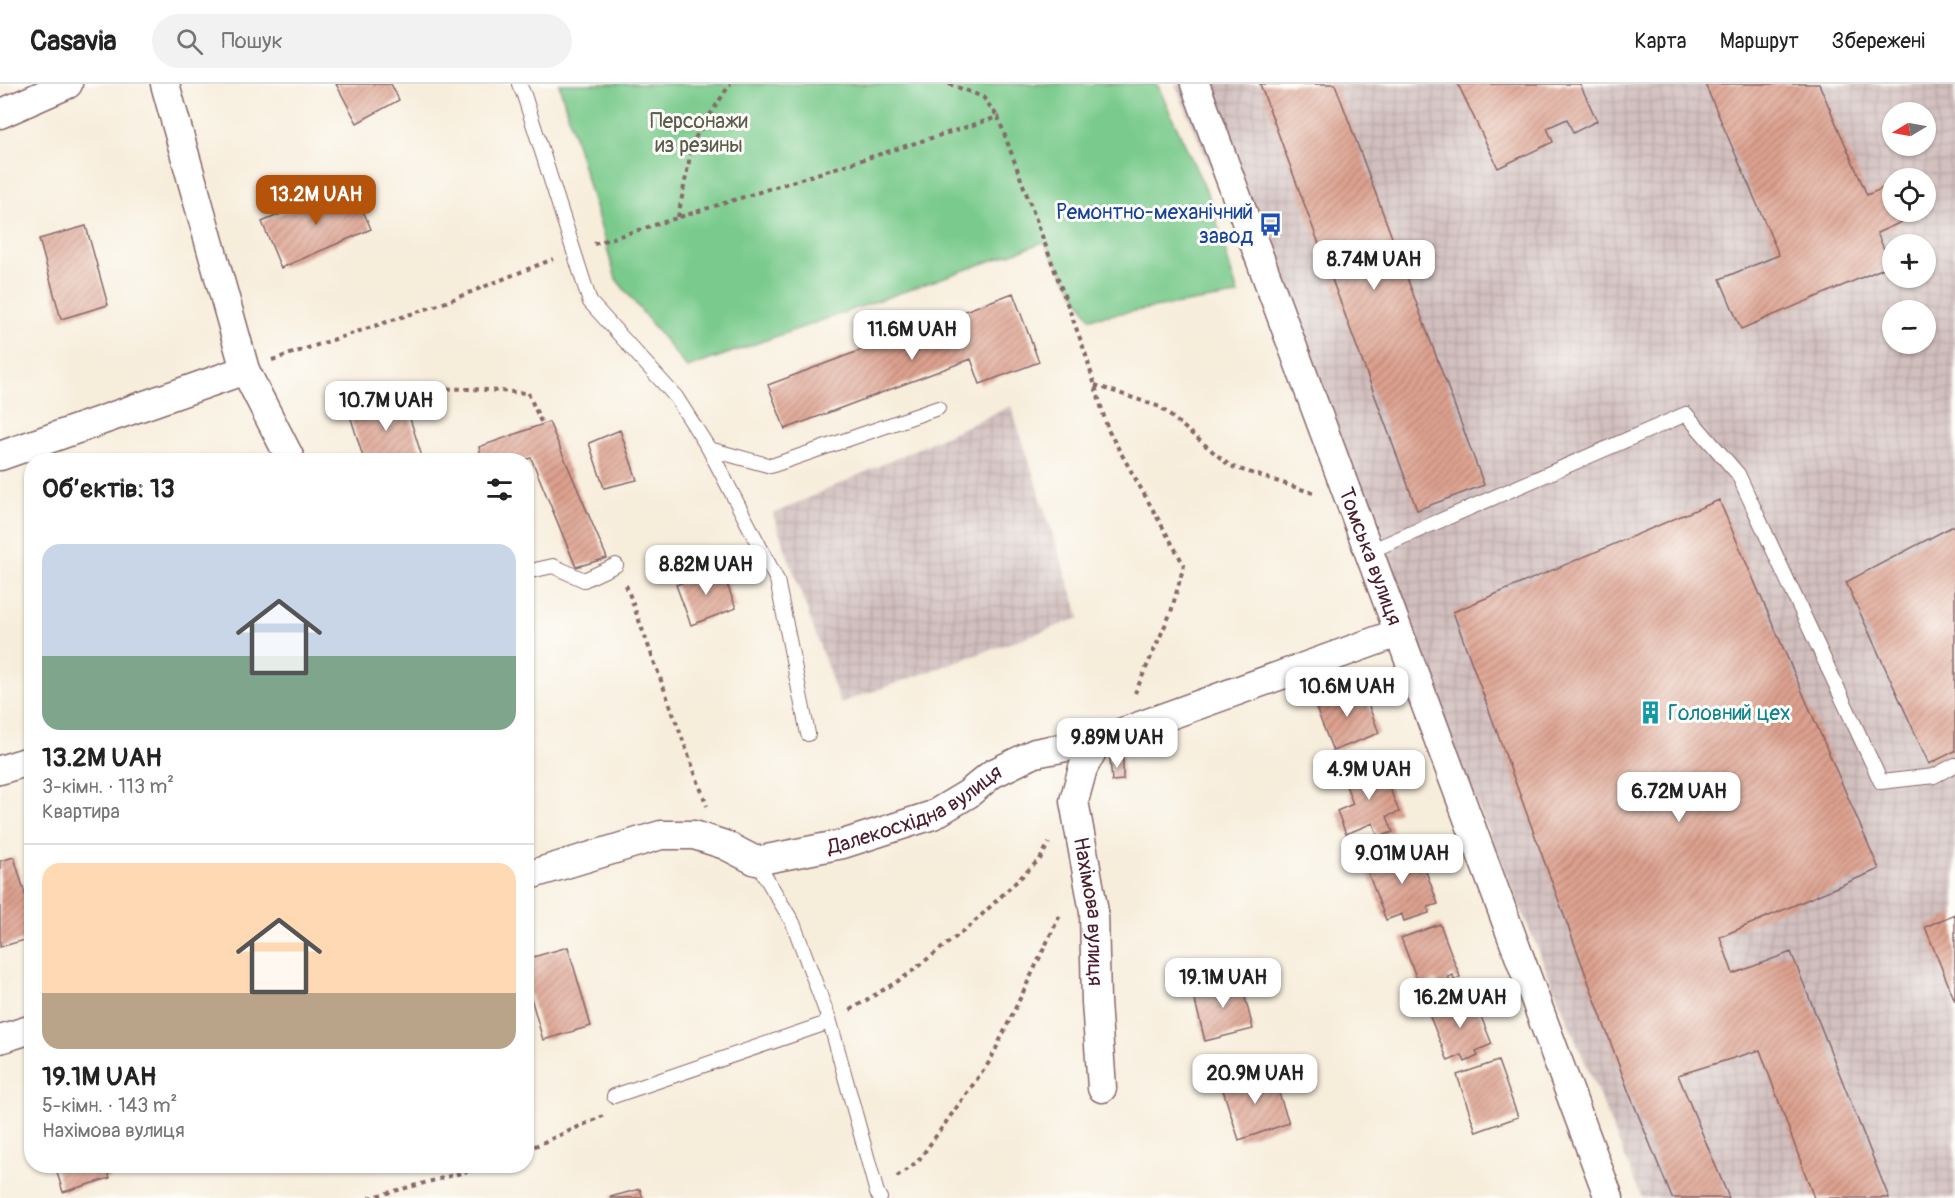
<!DOCTYPE html>
<html lang="uk">
<head>
<meta charset="utf-8">
<style>
  :root { --surface:#fff; --page:#f2f2f2; --text:#222; --muted:#767676; --line:#e0e0e0; --accent:#b45309 }
  body { margin:0; font-family:Pangolin,sans-serif; background:var(--page); color:var(--text); height:100vh; display:flex; flex-direction:column; font-size:22px; white-space:nowrap }
  * { box-sizing:border-box; margin:0 }
  p { font-size:20px; color:var(--muted) }
  .icon { flex:none; width:33px; height:33px; fill:none; stroke:currentColor; stroke-width:2; stroke-linecap:round; stroke-linejoin:round }
  .map { position:relative; flex:1; overflow:hidden }
  .side { position:absolute; left:24px; top:369px; width:510px; height:720px; display:flex; flex-direction:column; background:var(--surface); border-radius:24px; box-shadow:0 2px 4px #0004 }
  .side>* { flex:none }
  .needle { width:39px; rotate:260deg }
  .tools { position:absolute; left:1882px; top:18px; display:grid; gap:12px }
  .tools a { display:grid; place-items:center; width:54px; height:54px; border-radius:50%; background:var(--surface); box-shadow:0 2px 4px #0004; font-size:30px }
  .price { position:absolute; translate:-50% -51px; padding:0 14px; border-radius:12px; background:#fff; color:#222; font-size:20px; line-height:39px; filter:drop-shadow(0 2px 3px #0008) }
  .price::after { content:''; position:absolute; left:50%; top:36px; width:18px; height:14px; margin-left:-9px; background:inherit; clip-path:polygon(0 0,100% 0,50% 100%) }
  .price.active { background:var(--accent); color:#fff }
  ul { padding:0; list-style:none }
  li { display:grid; align-content:center; gap:12px; height:318px; padding:0 18px }
  li+li { border-top:2px solid var(--line) }
  li span { display:grid; place-items:center; height:186px; border-radius:18px; color:#555 }
  li>.icon { margin-inline-start:auto }
  span .icon { width:108px; height:108px; fill:#fffc; stroke-width:1 }
  li b { font-size:26px }
  h2 { display:flex; justify-content:space-between; align-items:center; height:72px; padding:0 18px; font-size:26px }
  header { display:flex; align-items:center; gap:36px; box-sizing:border-box; height:84px; padding:0 30px; background:var(--surface); border-bottom:2px solid var(--line) }
  header strong { font-size:28px }
  nav { display:flex; gap:33px; margin-inline-start:auto; font-size:21px }
  .search { width:420px; height:54px; background:var(--page); display:flex; align-items:center; gap:15px; box-sizing:border-box; padding:0 21px; border-radius:33px; color:var(--muted); font-size:22px }
  .map>svg:first-child { display:block }
  .industrial { fill:url(#industrial-grid); fill-rule:evenodd }
  .park { fill:#79ca8c; stroke:#62745c; stroke-width:1.5 }
  .building { fill:url(#building-hatch) }
  .lines { fill:none; stroke-linecap:round; stroke-linejoin:round }
  .lane-casing { stroke:#876769; stroke-width:16 }
  .street-casing { stroke:#876769; stroke-width:31 }
  .path { stroke:#876769; stroke-width:4; stroke-dasharray:4.5 4.5; stroke-linecap:butt }
  .lane { stroke:#fff; stroke-width:14 }
  .street { stroke:#fff; stroke-width:28 }
  .labels { text-anchor:middle; stroke-width:6; stroke-linejoin:round; paint-order:stroke }
  .park-label { font-size:21px; fill:#5a5b4d; stroke:#fdfcf7 }
  .transit-label { font-size:21px; fill:#164399; stroke:#fdfcf7; text-anchor:end }
  .street-label { font-size:21px; fill:#4a1f2b; stroke:#fdfcf7 }
  .culture-label { font-size:21px; fill:#0d838f; stroke:#fdfcf7; text-anchor:start }
</style>
</head>
<body>
<header>
<strong>Casavia</strong>
<div class="search"><svg class="icon" aria-label="search" viewBox="0 0 24 24"><circle cx="10" cy="10" r="6"/><path d="M15 15l6 6"/></svg>Пошук</div>
<nav><a>Карта</a><a>Маршрут</a><a>Збережені</a></nav>
</header>
<div class="map">
<svg width="1955" height="1114" viewBox="0 0 1955 1114">
  <defs>
    <pattern id="industrial-grid" width="8" height="8" patternUnits="userSpaceOnUse" patternTransform="scale(1.5)"><rect width="8" height="8" fill="#d1bfbe"/><path d="M0 4h8M4 0v8" fill="none" stroke="#b5a4a3"/></pattern>
    <pattern id="building-hatch" width="6" height="6" patternUnits="userSpaceOnUse" patternTransform="scale(1.5)"><rect width="6" height="6" fill="#dda18f"/><path d="M-1 1l2-2M0 6l6-6M5 7l2-2" fill="none" stroke="#b58375"/></pattern>
  </defs>
  <rect width="100%" height="100%" fill="#fdfcf7"/>
  <filter id="ink" filterUnits="userSpaceOnUse"><feTurbulence type="fractalNoise" baseFrequency=".0167" numOctaves="2"/><feDisplacementMap in="SourceGraphic" scale="12" xChannelSelector="R" yChannelSelector="G"/><feConvolveMatrix kernelMatrix="1 2 1 2 8 2 1 2 1" color-interpolation-filters="sRGB"/></filter>
  <filter id="wash" filterUnits="userSpaceOnUse"><feTurbulence type="fractalNoise" baseFrequency=".008" numOctaves="4" result="noise"/><feDisplacementMap in="SourceGraphic" scale="24" xChannelSelector="R" yChannelSelector="G"/><feGaussianBlur stdDeviation="1.35" result="paint"/><feColorMatrix in="noise" values="0 0 0 0 0 0 0 0 0 0 0 0 0 0 0 0 0 1.4 0 .05"/><feComposite in="paint" operator="in"/></filter>
  <g filter="url(#wash)">
    <rect width="100%" height="100%" fill="#f7eddb"/>
    <path class="industrial" d="M1175,0h780v1114h-313zM1893,28h33v34h-33zM1893,94h33v34h-33zM1893,160h33v34h-33zM1893,226h33v34h-33z
      M1011,322l69,212 -240,85 -67,-189z"/>
    <path class="park" d="M559,0h598l53,115 28,96 -148,23 -46,-76 -357,126 -71,-89z"/>
    <g id="blocks">
      <path class="building" d="M336,0h55l8,16 -42,23z
        M1260,0h75l149,401 -67,25z
        M1458,0h122l17,37 -24,12 -6,-14 -20,9 6,14 -55,26z
        M1705,0h114l48,111 21,-9 5,11v15h6l5,9 -27,12 14,32 -150,64 -21,-50 59,-24z
        M351,99l20,46 -90,39 -19,-46z
        M86,142l22,79 -47,14 -22,-80z
        M1013,209l26,69 -59,22 -9,-25 -186,70 -17,-44z
        M403,312l20,64h-59l-15,-48z
        M549,338l58,136 -31,9 -45,-109 -7,2h-42l-3,-13z
        M620,346l17,50 -33,8 -15,-45z
        M1719,416l160,369 -159,68 13,37 58,-22 98,246h-75l-54,-148 -82,25 51,123h-57l-44,-108 -175,-478z
        M1955,441v226l-26,13 -83,-182z
        M721,484l15,40 -45,17 -15,-40z
        M1361,601l18,48 -46,18 -19,-48z
        M1123,672v24l-11,1 -2,-22z
        M1380,679l19,49 -12,4 6,16 -15,5 -5,-14 -27,11 -9,-23 16,-7 -10,-27z
        M1417,763l21,57 -10,3 1,6 -25,8 -2,-7 -16,6 -21,-55z
        M14,773l18,60v21l-32,9v-86z
        M1955,830v87l-30,-74z
        M1440,840l20,53 -6,3 -1,-5 -5,2 3,7 -11,4 -4,-8 -16,7 -19,-49z
        M568,863l23,79 -48,14 -17,-60v-21z
        M1240,893l13,52 -48,12 -13,-52z
        M1472,910l20,50 -16,7 2,5 -13,6 -3,-7 -14,6 -20,-49z
        M1498,977l20,56 -42,15 -19,-57z
        M1271,986l18,53 -50,17 -17,-53z
        M55,1082h52l3,12 -47,14z
        M640,1105l3,9h-33v-1z"/>
    </g>
  </g>
  <g filter="url(#ink)">
    <use href="#blocks" fill-opacity="0" stroke="#876769" stroke-width="1.5"/>
    <g class="lines">
      <defs>
        <path id="lane" d="M519,0l5,11 66,207 86,95 33,52 62,17 167,-58
          M709,365l68,131 31,154
          M1368,468l318,-138 52,60 143,308 53,-6 21,-11
          M526,488l27,-6 31,14 32,-15
          M756,777l37,62 37,99 47,171 3,5
          M614,1012l216,-74"/>
        <g id="street">
          <path d="M165,0l80,286 46,90"/>
          <path id="s1" d="M1195,0l414,1114"/>
          <path d="M0,30l68,-30"/>
          <path d="M0,372l245,-86"/>
          <path id="s2" d="M1098,657l-15,27 -9,33 20,111 2,90 6,86"/>
          <path d="M0,686l32,-10"/>
          <path id="s3" d="M526,792l135,-41h33l31,10 31,16 87,-17 90,-29 35,-21 24,-20 43,-21 63,-12 300,-108"/>
          <path d="M0,955l32,-10"/>
        </g>
      </defs>
      <use href="#lane" class="lane-casing"/>
      <use href="#street" class="street-casing"/>
      <path class="path" d="M949,0l34,13 15,20
        M678,133l15,-76 37,-57
        M594,160l404,-127 87,235 23,78 76,135 -13,47 -36,81
        M272,276l169,-56 112,-45
        M1095,301l65,22 70,59 83,27
        M403,312c37,-13 86,-5 125,-3l14,31
        M626,501l81,221
        M850,926l53,-32 67,-52 70,-67 9,-16
        M526,1066l77,-34
        M897,1093l21,-16 72,-100 71,-148
        M369,1114l118,-32"/>
      <use href="#lane" class="lane"/>
      <use href="#street" class="street"/>
    </g>
  </g>
  <defs>
    <symbol id="bus-bare" viewBox="-9 -9 18 18"><path d="M-5-6H5V4H4V6H2V4H-2V6H-4V4H-5ZM-3.5-4V0h7V-4ZM-3.5 1.2v1.5H-2V1.2ZM2 1.2v1.5H3.5V1.2Z" fill="#1a4fb4" stroke="#fdfcf7" stroke-width="2.5" paint-order="stroke"/></symbol>
    <symbol id="building-bare" viewBox="-9 -9 18 18"><path d="M-4-6H4V6H1V3H-1V6H-4ZM-2.5-4.3h1.7v1.8h-1.7ZM.8-4.3h1.7v1.8H.8ZM-2.5-1h1.7V.8h-1.7ZM.8-1h1.7V.8H.8Z" fill="#0f9aa8" stroke="#fdfcf7" stroke-width="2.5" paint-order="stroke"/></symbol>
  </defs>
  <g fill-rule="evenodd">
    <use href="#bus-bare" x="1254" y="124" width="33" height="33"/>
    <use href="#building-bare" x="1634" y="612" width="33" height="33"/>
  </g>
  <g class="labels">
    <g class="park-label">
      <text x="699" y="44">Персонажи<tspan x="699" dy="24">из резины</tspan></text>
    </g>
    <g class="transit-label">
      <text x="1253" y="135">Ремонтно-механічний<tspan x="1253" dy="24">завод</tspan></text>
    </g>
    <g class="street-label">
      <text dy="7" stroke="none"><textPath href="#s1" startOffset="504">Томська вулиця</textPath></text>
      <text dy="7" stroke="none"><textPath href="#s3" startOffset="410">Далекосхідна вулиця</textPath></text>
      <text dy="7" stroke="none"><textPath href="#s2" startOffset="177">Нахімова вулиця</textPath></text>
    </g>
    <g class="culture-label">
      <text x="1668" y="636">Головний цех</text>
    </g>
  </g>
</svg>
<div class="tools">
<a><svg class="needle" viewBox="-14 -14 28 28"><path d="M0-13l5 13h-10z" fill="#e53935"/><path d="M0 13l5-13h-10z" fill="#767676"/></svg></a>
<a><svg class="icon" aria-label="locate" viewBox="0 0 24 24"><circle cx="12" cy="12" r="6"/><path d="M12 2v4M12 18v4M2 12h4M18 12h4"/></svg></a>
<a>+</a>
<a>−</a>
</div>
<b class="price active" style="left:316px;top:142px">13.2M UAH</b>
<b class="price" style="left:1374px;top:207px">8.74M UAH</b>
<b class="price" style="left:912px;top:277px">11.6M UAH</b>
<b class="price" style="left:386px;top:348px">10.7M UAH</b>
<b class="price" style="left:706px;top:512px">8.82M UAH</b>
<b class="price" style="left:1347px;top:634px">10.6M UAH</b>
<b class="price" style="left:1117px;top:685px">9.89M UAH</b>
<b class="price" style="left:1369px;top:717px">4.9M UAH</b>
<b class="price" style="left:1679px;top:739px">6.72M UAH</b>
<b class="price" style="left:1402px;top:801px">9.01M UAH</b>
<b class="price" style="left:1223px;top:925px">19.1M UAH</b>
<b class="price" style="left:1460px;top:945px">16.2M UAH</b>
<b class="price" style="left:1255px;top:1021px">20.9M UAH</b>
<section class="side">
<h2>Об’єктів: 13<svg class="icon" aria-label="filters" viewBox="0 0 24 24"><path d="M4 7h16M4 17h16"/><circle cx="9" cy="7" r="2"/><circle cx="15" cy="17" r="2"/></svg></h2>
<ul>
<li><span style="background:linear-gradient(#c9d6e8 60%,#7fa58c 0)"><svg class="icon" aria-label="home" viewBox="0 0 24 24"><path d="M3 11l9-7 9 7M6 9v11h12V9"/></svg></span><div><b>13.2M UAH</b><p>3-кімн. · 113 m²</p><p>Квартира</p></div></li>
<li><span style="background:linear-gradient(#ffd9b3 70%,#b9a48a 0)"><svg class="icon" aria-label="home" viewBox="0 0 24 24"><path d="M3 11l9-7 9 7M6 9v11h12V9"/></svg></span><div><b>19.1M UAH</b><p>5-кімн. · 143 m²</p><p>Нахімова вулиця</p></div></li>
</ul>
</section>
</div>
</body>
</html>
